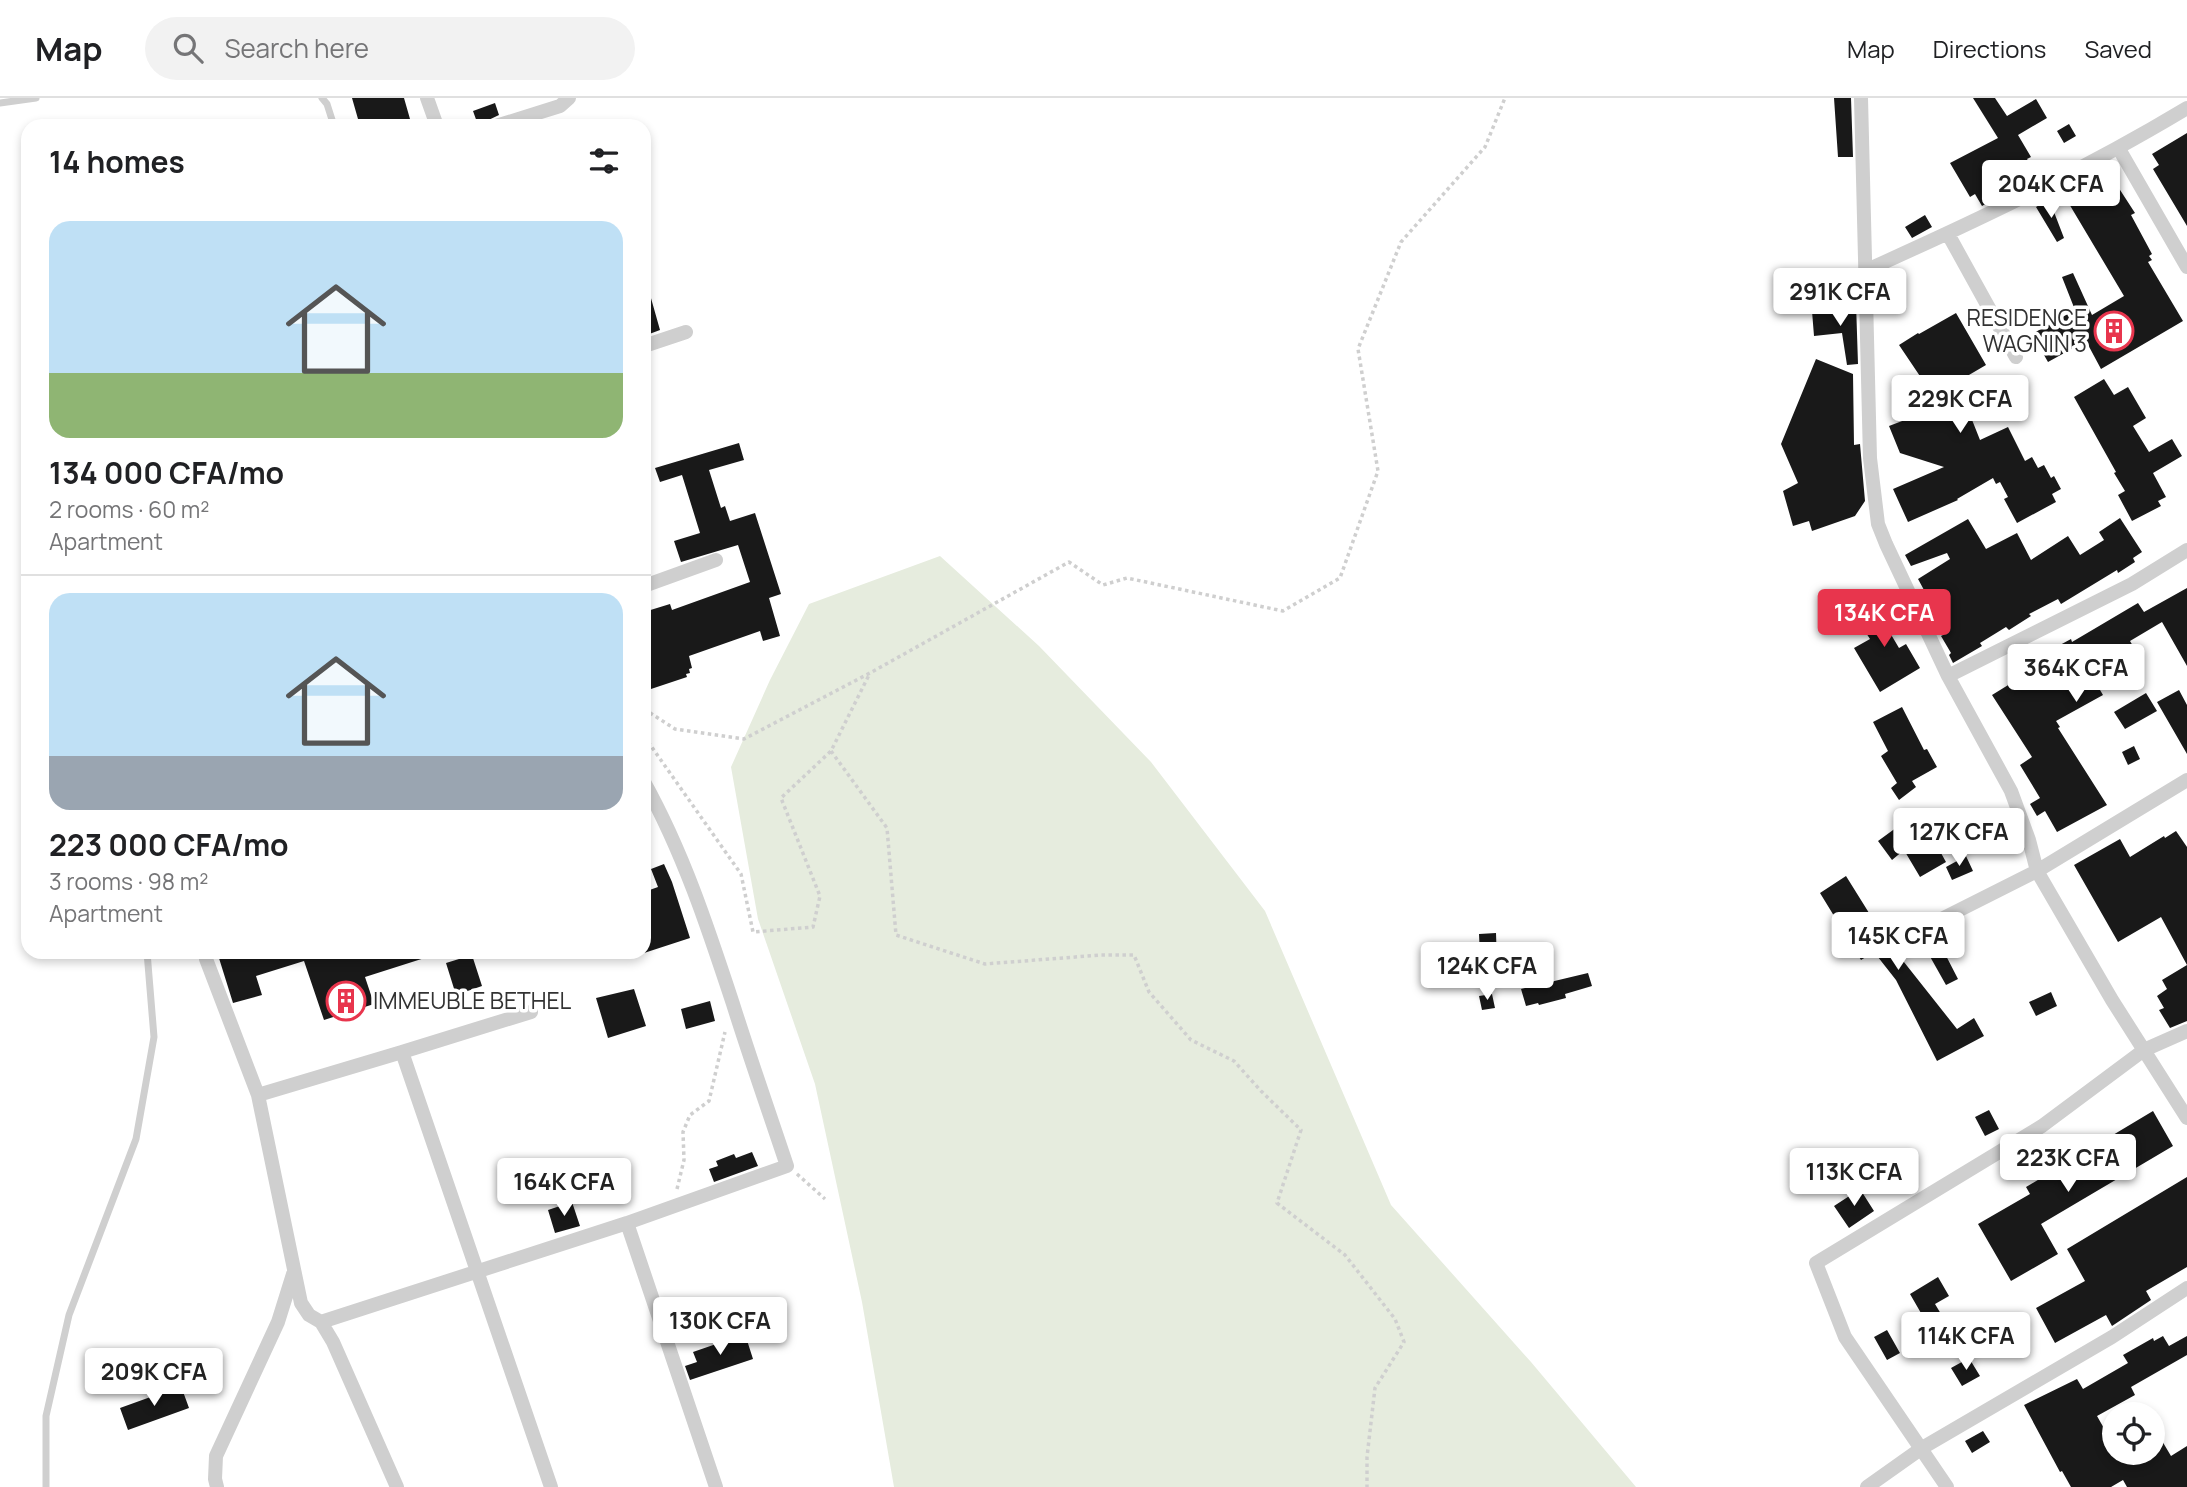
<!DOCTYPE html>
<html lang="en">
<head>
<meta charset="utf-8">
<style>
  :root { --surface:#fff; --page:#f2f2f2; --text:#202124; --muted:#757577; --line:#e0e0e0; --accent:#e8354d }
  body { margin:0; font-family:Manrope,sans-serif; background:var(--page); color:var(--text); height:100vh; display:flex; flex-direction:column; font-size:26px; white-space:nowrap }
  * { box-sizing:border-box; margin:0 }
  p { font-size:23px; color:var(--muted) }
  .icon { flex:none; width:38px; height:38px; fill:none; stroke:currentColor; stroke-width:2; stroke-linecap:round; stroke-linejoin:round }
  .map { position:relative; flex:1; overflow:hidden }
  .panel { position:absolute; left:21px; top:21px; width:630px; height:840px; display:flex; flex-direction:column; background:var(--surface); border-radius:21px; box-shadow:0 4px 10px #0003 }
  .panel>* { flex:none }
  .buttons { position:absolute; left:2102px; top:1304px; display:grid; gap:14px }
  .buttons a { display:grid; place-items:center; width:63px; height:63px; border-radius:50%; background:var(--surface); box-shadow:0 4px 10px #0003; font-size:35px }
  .price { position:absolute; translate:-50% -60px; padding:0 16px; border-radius:7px; background:#fff; color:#222; font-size:23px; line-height:46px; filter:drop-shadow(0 2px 4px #0008) }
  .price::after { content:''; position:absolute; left:50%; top:42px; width:21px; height:16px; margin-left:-10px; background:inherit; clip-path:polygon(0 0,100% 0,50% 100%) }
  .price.on { background:var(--accent); color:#fff }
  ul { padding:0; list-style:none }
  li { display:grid; align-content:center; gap:14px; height:371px; padding:0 28px }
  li+li { border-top:2px solid var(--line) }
  li span { display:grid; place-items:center; height:217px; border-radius:21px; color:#555 }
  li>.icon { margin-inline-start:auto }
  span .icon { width:126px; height:126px; fill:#fffc; stroke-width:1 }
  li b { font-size:30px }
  h2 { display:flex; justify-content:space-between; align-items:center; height:84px; padding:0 28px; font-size:30px }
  header { display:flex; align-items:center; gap:42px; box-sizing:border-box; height:98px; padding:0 35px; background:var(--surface); border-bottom:2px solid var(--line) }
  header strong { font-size:33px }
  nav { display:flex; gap:38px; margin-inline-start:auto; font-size:24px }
  .search { width:490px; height:63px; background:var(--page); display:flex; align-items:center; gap:18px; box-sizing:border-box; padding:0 24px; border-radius:38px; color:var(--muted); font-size:26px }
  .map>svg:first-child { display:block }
  .green { fill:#e6ecde }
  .building { fill:#191919 }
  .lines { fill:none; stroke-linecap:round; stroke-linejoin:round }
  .path { stroke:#cfcfcf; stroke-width:3.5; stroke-dasharray:3.5 3.5; stroke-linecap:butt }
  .lane { stroke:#cfcfcf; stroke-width:7 }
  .street { stroke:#cfcfcf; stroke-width:14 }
  .labels { text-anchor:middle; stroke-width:7; stroke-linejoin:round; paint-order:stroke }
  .poi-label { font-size:23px; fill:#323232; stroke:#fff; text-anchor:end }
</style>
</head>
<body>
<header>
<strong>Map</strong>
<div class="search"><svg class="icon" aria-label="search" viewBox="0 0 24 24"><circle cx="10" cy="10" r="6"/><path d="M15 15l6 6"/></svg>Search here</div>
<nav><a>Map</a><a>Directions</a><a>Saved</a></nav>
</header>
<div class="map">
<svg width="2187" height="1389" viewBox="0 0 2187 1389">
  <rect width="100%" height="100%" fill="#fff"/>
  <path class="green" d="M940,458l99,90 112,116 114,149 126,294 140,157 105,125h-742l-32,-185 -47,-218 -57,-165 -27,-152 39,-87 39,-76z"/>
  <path class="building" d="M352,0h52l6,21 -22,7h-28z
    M1834,0h17l2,59h-15z
    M1973,0h22l12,18 29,-17 11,19 -29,17 13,22 -4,2 5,8 -22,13 4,7 -32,19 -7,-12 -5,3 -20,-34 48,-25z
    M495,5l4,12 -21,10 -5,-14z
    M2069,26l7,12 -12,7 -7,-12z
    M2187,35v93l-34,-57 6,-4 -7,-11z
    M2098,72l6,10 7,-4 24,37 -4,2 21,39 -3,2 3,4 -4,2 35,59 -82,48 -15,-28 -38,21 -16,-28 43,-24 -13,-33 11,-4 19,42 32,-19 -62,-104z
    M2049,101l15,39 -7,4 -21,-35z
    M1925,117l7,12 -20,11 -7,-11z
    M647,186l13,46 -16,6v-51z
    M1856,205l2,61 -11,1 -5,-32 -28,3 -2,-25 27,-3v-3z
    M1956,215l30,52 -29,17 23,58 28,-13 17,34 7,-4 6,11 6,-3 7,13 3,-2 7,13 -9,5 4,8 -39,21 -13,-24 4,-2 -8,-15 -4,2 -3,-6 -36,21 1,1 -50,22 -15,-33 51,-22 -44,-14 -11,-27 42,-16 -6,-12 7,-4 -33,-49 19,-12 1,1z
    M1816,261l37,15 1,71 6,-1 5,57 -10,15 -43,15 -3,-10 -16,5 -10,-35 15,-8 -17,-39z
    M2104,281l10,16 14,-8 18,31 -13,8 16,26 23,-13 10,17 -29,17 13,24 -8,4 3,5 -29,15 -14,-26 7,-4 -11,-18 2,-1 -42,-75z
    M739,345l5,17 -35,10 12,38 4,-2 5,15 25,-8 26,81 -12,4 11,38 -17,5 -3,-10 -71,25 3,12 -3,1 1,4 -4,1 1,3 -39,13 -4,-12v-66l26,-8 2,6 78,-28 -12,-37 -57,17 -7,-21 26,-8 -18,-58 -22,7 -5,-14z
    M2120,420l22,34 -9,6 2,4 -17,11 -1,-3 -56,34 -3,-5 -29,15 2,2 -22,14 -3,-3 -26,16 2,3 -29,17 -4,-8 2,-2 -10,-17 2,-1 -23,-43 4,-2 -6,-11 32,-20 -3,-6 -36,13 -6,-11 63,-36 18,30 31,-16 14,27 37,-24 12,19 24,-15 -5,-8z
    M2187,490v78l-25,-44 -32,19 7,12 -44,25 10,17 -47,26 4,6 -2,1 49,77 -50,27 -12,-21 -8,5 -7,-12 10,-6 -20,-33 12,-8 -40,-62 39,-24 -4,-8 44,-24 1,3 66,-39 6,9z
    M1889,500l9,13 -15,10 16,27 7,-4 14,24 -40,24 -26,-44 16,-9 -13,-20z
    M2179,592l8,15v49l-30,-52z
    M2146,595l11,18 -32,18 -11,-17z
    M1902,609l22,43 3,-1 10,18 -25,14 4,6 -17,13 -8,-12 6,-5 -16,-27 7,-5 -15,-29z
    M2134,648l6,13 -12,6 -6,-13z
    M1915,716l16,21 15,27 -26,15 -16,-27 -12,10 -14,-19z
    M2176,733l11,16v174l-17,7 -11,-18 5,-2 -7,-12 10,-7 -5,-9 25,-15 -26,-48 -43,25 -44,-77 46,-26 10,18 34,-21 1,2z
    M1966,758l7,15 -21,9 -6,-13z
    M664,766l8,18 18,56 -46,15v-61l14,-5 -7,-18z
    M1846,778l38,61 -6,5v10l7,4 10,-3 3,5 2,-1 57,72 17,-11 10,18 -47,25 -41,-81 -22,-28 -13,8 -41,-67z
    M1496,835l1,30 -16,18 -2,-47z
    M1941,848l17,33 -12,6 -18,-32z
    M228,854h205l1,3 -69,22 9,27 -50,16 -20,-59 -48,15 6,19 -29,8 -15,-48z
    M472,857l10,31 -26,9 -10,-32z
    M1588,875l4,13 -27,8 1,4 -27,7 -1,-2 -12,3 -5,-17z
    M634,891l12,37 -38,12 -12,-40z
    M2051,894l6,14 -21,10 -7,-14z
    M1492,896l3,14 -13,2 -3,-14z
    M710,903l5,20 -29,8 -5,-20z
    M1989,1012l10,19 -14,7 -10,-19z
    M2153,1013l20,35 -132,78 17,30 -47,27 -33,-57 52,-30 -4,-7z
    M752,1054l6,14 -44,16 -5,-13 9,-3 -2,-5 18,-7 2,4z
    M2187,1079v90l-41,24 5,9 -39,26 -6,-11 -51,28 -19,-35 49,-27 -18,-32z
    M1860,1091l14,22 -25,17 -15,-22z
    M572,1104l8,24 -25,7 -7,-23z
    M1938,1179l11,19 -14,8 9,15 -15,8 -19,-33z
    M1887,1232l13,23 -13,7 -13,-23z
    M745,1236l8,25 -63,21 -5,-14 12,-4 -4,-10z
    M2163,1238l6,10 18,-10v19l-56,32 4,8 -38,21 17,30v6h38v-28l19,32 16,-10v41h-60l-4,-7 -12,7h-40l-9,-16 -2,1 -36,-67 53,-26 6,10 45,-26 -5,-8 30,-17 1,3z
    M1969,1260l11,18 -18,10 -11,-18z
    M181,1288l8,22 -61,22 -8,-22z
    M1983,1333l7,11 -18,11 -7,-12z"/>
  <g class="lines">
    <path class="path" d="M644,611l31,20 69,10 126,-66 199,-111 34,23 24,-7 156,33 57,-33 38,-107 -20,-122 43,-107 84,-95 20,-49
      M644,638l97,138 12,58 60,-5 7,-31 -39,-98 50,-47 38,-76
      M831,653l56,77 9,107 89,29 116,-9h33l15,37 42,48 43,21 27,30 40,39 -24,73 68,52 50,64 9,23 -29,46 -8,69v30
      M797,1076l28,25
      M677,1091l7,-29 -1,-28 7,-17 19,-14 16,-69"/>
    <path class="lane" d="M322,0l5,6 7,22
      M0,5l36,-5
      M46,1389v-71l23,-101 67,-176 18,-102 -7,-85"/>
    <path class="street" d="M427,0l10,28
      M1861,0l9,360 8,66 8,20 62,132 63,115 18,49 8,31 75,129 75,118
      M496,28l64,-20 9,-8
      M2119,51l68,118
      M1948,136l68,123
      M1867,172c109,-49 217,-100 320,-162
      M644,248l42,-14
      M644,488l72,-26
      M1948,578l184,-92 55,-34
      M1886,849l151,-76 150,-91
      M207,854l-1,7 52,136 43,208 8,12 12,7 12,20 64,145
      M402,954l129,-40
      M258,997l144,-43 149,435
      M627,1125l89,264
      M321,1224l306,-99 160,-57c-18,-54 -37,-108 -54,-162 -25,-76 -50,-152 -89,-222
      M217,1389l-2,-8 1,-23 62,-134 15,-48
      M1867,1389l55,-39 190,-111 75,-49
      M1947,1389l-102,-150 -29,-74 226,-137 102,-76 43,-19"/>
  </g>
  <defs>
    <symbol id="building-ring" viewBox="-11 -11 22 22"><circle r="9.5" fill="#fff" stroke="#e8354d" stroke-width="1.5"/><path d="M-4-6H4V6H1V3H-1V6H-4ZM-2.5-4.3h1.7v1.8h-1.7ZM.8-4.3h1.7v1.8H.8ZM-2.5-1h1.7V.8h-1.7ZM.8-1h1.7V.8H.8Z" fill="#e8354d"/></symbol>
  </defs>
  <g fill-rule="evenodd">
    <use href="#building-ring" x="2092" y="211" width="44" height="44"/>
    <use href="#building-ring" x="324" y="881" width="44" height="44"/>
  </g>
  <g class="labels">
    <g class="poi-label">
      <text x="2087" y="228">RESIDENCE<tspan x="2087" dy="26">WAGNIN 3</tspan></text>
      <text x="373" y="911" text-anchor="start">IMMEUBLE BETHEL</text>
    </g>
  </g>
</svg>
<div class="buttons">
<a><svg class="icon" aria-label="locate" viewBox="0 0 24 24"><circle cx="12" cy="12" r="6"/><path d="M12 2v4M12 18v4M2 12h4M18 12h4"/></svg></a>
</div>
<b class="price" style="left:2051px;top:122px">204K CFA</b>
<b class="price" style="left:1840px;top:230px">291K CFA</b>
<b class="price" style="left:1960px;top:337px">229K CFA</b>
<b class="price on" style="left:1884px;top:551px">134K CFA</b>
<b class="price" style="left:2076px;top:606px">364K CFA</b>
<b class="price" style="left:1959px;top:770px">127K CFA</b>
<b class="price" style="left:1898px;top:874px">145K CFA</b>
<b class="price" style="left:1487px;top:904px">124K CFA</b>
<b class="price" style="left:2068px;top:1096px">223K CFA</b>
<b class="price" style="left:1854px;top:1110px">113K CFA</b>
<b class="price" style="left:564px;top:1120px">164K CFA</b>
<b class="price" style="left:720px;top:1259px">130K CFA</b>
<b class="price" style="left:1966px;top:1274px">114K CFA</b>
<b class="price" style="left:154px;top:1310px">209K CFA</b>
<section class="panel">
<h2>14 homes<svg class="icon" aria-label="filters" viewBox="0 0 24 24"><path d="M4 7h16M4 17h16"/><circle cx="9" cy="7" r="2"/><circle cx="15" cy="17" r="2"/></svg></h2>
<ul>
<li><span style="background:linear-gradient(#bfe0f5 70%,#8fb573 0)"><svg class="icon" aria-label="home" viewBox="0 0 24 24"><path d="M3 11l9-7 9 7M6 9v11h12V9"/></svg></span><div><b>134 000 CFA/mo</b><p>2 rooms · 60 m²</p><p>Apartment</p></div></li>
<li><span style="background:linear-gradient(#bfe0f5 75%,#9aa5b1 0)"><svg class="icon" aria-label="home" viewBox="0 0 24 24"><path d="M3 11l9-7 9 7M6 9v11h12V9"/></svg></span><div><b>223 000 CFA/mo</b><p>3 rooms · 98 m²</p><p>Apartment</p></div></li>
</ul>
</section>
</div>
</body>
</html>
